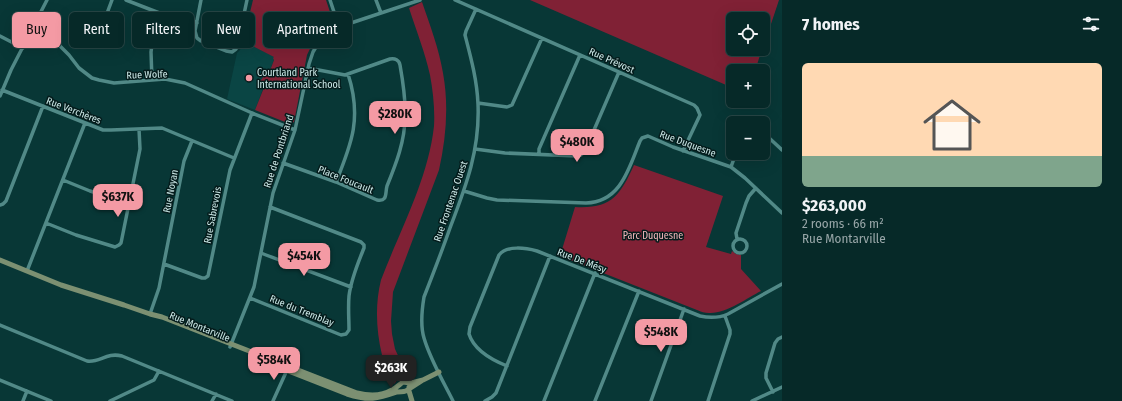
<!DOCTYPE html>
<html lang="en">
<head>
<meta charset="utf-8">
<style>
  :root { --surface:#062928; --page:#143534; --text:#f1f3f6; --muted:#98a6a8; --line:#274545; --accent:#f49aa4 }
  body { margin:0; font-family:"Fira Sans Condensed",sans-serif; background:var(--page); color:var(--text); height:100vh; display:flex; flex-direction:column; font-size:15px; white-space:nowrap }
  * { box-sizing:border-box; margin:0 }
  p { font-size:13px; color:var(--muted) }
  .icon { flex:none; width:22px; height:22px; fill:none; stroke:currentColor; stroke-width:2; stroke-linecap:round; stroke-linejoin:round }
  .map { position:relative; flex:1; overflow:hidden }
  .sheet { display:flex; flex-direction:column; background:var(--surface); width:340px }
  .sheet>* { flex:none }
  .hud { position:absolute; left:12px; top:12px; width:380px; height:36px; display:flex; gap:8px }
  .controls { position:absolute; left:726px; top:12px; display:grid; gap:8px }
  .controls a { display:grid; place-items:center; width:44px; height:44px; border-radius:6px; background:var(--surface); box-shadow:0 4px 16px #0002,0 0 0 1px var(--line); font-size:20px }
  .price { position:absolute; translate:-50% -34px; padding:0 9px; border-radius:8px; background:var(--accent); color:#111; font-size:13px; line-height:26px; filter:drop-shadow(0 1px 2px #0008) }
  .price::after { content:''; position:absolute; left:50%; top:24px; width:12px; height:9px; margin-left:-6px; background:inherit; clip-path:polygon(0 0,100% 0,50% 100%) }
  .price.selected { background:#222; color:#fff }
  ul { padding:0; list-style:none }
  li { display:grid; align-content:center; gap:8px; height:212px; padding:0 20px }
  li span { display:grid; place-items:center; height:124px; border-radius:6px; color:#555 }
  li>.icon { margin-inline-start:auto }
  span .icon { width:72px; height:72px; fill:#fffc; stroke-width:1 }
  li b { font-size:17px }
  h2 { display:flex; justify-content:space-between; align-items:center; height:48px; padding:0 20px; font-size:17px }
  .chip { padding:0 14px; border-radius:6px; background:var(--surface); box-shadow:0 4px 16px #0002,0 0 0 1px var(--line); font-size:14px; line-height:36px }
  .chip.selected { background:var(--accent); color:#111 }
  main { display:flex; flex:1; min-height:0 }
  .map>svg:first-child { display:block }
  .built { fill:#0a4544 }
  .green { fill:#802135 }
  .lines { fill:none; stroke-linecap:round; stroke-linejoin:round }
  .street { stroke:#518987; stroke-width:3.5 }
  .secondary { stroke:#7c9072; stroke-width:5 }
  .poi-dot { fill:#f49aa4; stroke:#041b1b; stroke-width:1.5 }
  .labels { text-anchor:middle; stroke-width:3; stroke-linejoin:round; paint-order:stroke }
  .street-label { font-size:10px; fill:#cde9e8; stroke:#041b1b }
  .poi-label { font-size:10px; fill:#cde9e8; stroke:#041b1b; text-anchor:start }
  .park-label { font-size:10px; fill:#f5b7bc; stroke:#041b1b }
</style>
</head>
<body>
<main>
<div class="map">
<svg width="782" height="401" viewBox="0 0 782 401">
  <rect width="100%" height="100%" fill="#083736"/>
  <path class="built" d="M243,41l32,16 -20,53 -28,-11 10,-46 3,-3z"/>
  <path class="green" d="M253,0h73l8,24c-14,9 -20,16 -27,31l-13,67 -4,2 -35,-14 10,-25 -5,-4 11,-13 3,-8 -1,-2 1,-1 -31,-16z
    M530,0h249l-16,48v-29h-30v30h29l-7,22h-22v17z
    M422,2c8,23 17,47 21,71 6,33 3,65 -4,97l-46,122 -2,29 1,13 3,15 13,28 -10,2 -4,5c-4,-9 -9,-19 -12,-29 -6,-25 -7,-51 -1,-75 19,-50 47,-100 53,-154 1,-16 -1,-35 -4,-51 -5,-23 -14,-45 -21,-67z
    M634,165l89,31 -17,51 25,7 1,-3 4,3 5,1v14l20,22c-14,7 -35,23 -52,22 -4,0 -8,-1 -12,-3l-137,-54 15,-49c36,2 45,-11 59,-42z"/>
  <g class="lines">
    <path class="street" d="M126,0l36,14 35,9
      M201,0l-6,31 2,7 4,3 25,10 6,1 4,-3 1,-2 10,-47
      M330,0l9,27
      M376,0l5,13
      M455,0l239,105 3,3 3,7 -17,36
      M106,16l6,-16
      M99.5 21a4.5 4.5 0 1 1 9 0a4.5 4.5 0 1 1-9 0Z
      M33,28l19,10 17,17 10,13 13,10 7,2 15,3 51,-4 20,4 67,30 43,17
      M0,36l23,12
      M152,80l-1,-28 2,-15 9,-23
      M2,90l101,40h8l51,-2 72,30
      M0,96l11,-26 36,-70
      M478,103l29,4 5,-2 30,-67
      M763,134l4,2 15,14
      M475,149l30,4 72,3 4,-1 4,-4 34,-79
      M539,154v-5l41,-94
      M283,163l53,19 41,18c11,2 8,-7 10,-14 9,-22 18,-45 18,-69 1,-17 -2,-35 -5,-52 -1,-5 -5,-7 -10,-6l-45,16 -37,-7
      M731,167l5,-14
      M63,180l27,11 39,12
      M336,182c16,-39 26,-65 12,-108
      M464,191l23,7 10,2 89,3c35,-1 43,-35 54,-62l2,-3 6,-2 25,11 58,20 14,11 37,35
      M0,205l3,-1 3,-3 37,-95
      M46,223l30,12 39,12 4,-2 2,-2 19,-94 -1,-20
      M733 246a7 7 0 1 1 14 0a7 7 0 1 1-14 0Z
      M737,239l-1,-6 10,-30 3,-7 7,-8
      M261,253l5,2 85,32
      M164,264l38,14h3l3,-2 22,-106 22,-57
      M27,271l58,-148
      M250,298l91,37 5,-1 3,-4c0,-11 -1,-23 0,-34 2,-17 9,-33 15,-48v-3l-3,-3 -91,-35
      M150,314l9,-26 25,-127 8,-20
      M0,325l87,36c13,2 19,-9 35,-5l110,45
      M230,347l24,-60 19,-94 22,-63 14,-66 4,-12 6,-10 4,-4 16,-11 81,-27
      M507,366c-15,-6 -33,-16 -38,-32l1,-7 29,-72c8,-10 27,-7 38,-4l163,65c9,2 19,2 28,-2l54,-30
      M0,380l51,21
      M773,392l-7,-14v-5l9,-30 3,-4 4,-2
      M23,401l4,-10
      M110,401l44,-21 5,-9
      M212,401l4,-7
      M273,401l14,-31
      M453,401c-10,-20 -23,-42 -29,-63 -4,-13 -2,-29 0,-41 9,-23 18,-46 26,-69 16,-42 30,-78 28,-124 -1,-24 -7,-46 -13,-69l1,-4 10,-22
      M485,401l7,-4 4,-4 54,-137
      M544,401l51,-128
      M595,401l44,-110
      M651,401l33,-92
      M708,401l22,-67v-4l-5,-14
      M752,401l30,-14"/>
    <path class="secondary" d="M0,260l61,25 63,20 26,9 12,3 195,76c12,3 25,3 35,-3 4,-2 7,-5 11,-8l8,1 12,-3
      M273,365l74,29c22,7 30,5 50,-2 5,-1 8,1 12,-3
      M409,387v4l3,10
      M409,389l14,-9 16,-8"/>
  </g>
  <circle class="poi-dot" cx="249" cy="78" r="4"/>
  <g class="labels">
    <g class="street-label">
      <text transform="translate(612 60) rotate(24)" y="4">Rue Prévost</text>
      <text transform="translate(147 74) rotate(-2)" y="4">Rue Wolfe</text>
      <text transform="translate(74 110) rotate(21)" y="4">Rue Verchères</text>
      <text transform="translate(688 143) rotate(20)" y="4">Rue Duquesne</text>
      <text transform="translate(278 151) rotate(-72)" y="4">Rue de Pontbriand</text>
      <text transform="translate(346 179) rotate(22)" y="4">Place Foucault</text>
      <text transform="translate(170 191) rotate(-79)" y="4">Rue Noyan</text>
      <text transform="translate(450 201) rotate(-71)" y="4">Rue Frontenac Ouest</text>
      <text transform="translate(212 215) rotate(-79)" y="4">Rue Sabrevois</text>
      <text transform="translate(582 260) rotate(21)" y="4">Rue De Mésy</text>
      <text transform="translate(302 310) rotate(22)" y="4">Rue du Tremblay</text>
      <text transform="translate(200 326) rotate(22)" y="4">Rue Montarville</text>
    </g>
    <g class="poi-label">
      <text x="257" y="76">Courtland Park<tspan x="257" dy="12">International School</tspan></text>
    </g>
    <g class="park-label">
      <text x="653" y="239">Parc Duquesne</text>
    </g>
  </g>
</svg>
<div class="controls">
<a><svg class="icon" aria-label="locate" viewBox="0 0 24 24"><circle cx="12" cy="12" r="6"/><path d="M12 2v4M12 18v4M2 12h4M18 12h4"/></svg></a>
<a>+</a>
<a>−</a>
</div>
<b class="price" style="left:395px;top:135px">$280K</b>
<b class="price" style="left:577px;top:163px">$480K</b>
<b class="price" style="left:118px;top:218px">$637K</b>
<b class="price" style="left:304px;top:277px">$454K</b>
<b class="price" style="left:661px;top:353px">$548K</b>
<b class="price" style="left:274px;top:381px">$584K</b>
<b class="price selected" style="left:391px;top:389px">$263K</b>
<div class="hud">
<a class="chip selected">Buy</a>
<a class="chip">Rent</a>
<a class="chip">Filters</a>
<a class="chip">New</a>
<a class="chip">Apartment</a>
</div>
</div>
<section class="sheet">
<h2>7 homes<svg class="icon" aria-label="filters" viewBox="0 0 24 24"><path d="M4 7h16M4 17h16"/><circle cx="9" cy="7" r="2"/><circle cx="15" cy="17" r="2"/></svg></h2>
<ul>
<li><span style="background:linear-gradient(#ffd9b3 75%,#7fa58c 0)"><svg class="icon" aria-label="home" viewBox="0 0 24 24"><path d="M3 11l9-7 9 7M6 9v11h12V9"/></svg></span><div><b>$263,000</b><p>2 rooms · 66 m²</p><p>Rue Montarville</p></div></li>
</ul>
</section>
</main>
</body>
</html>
